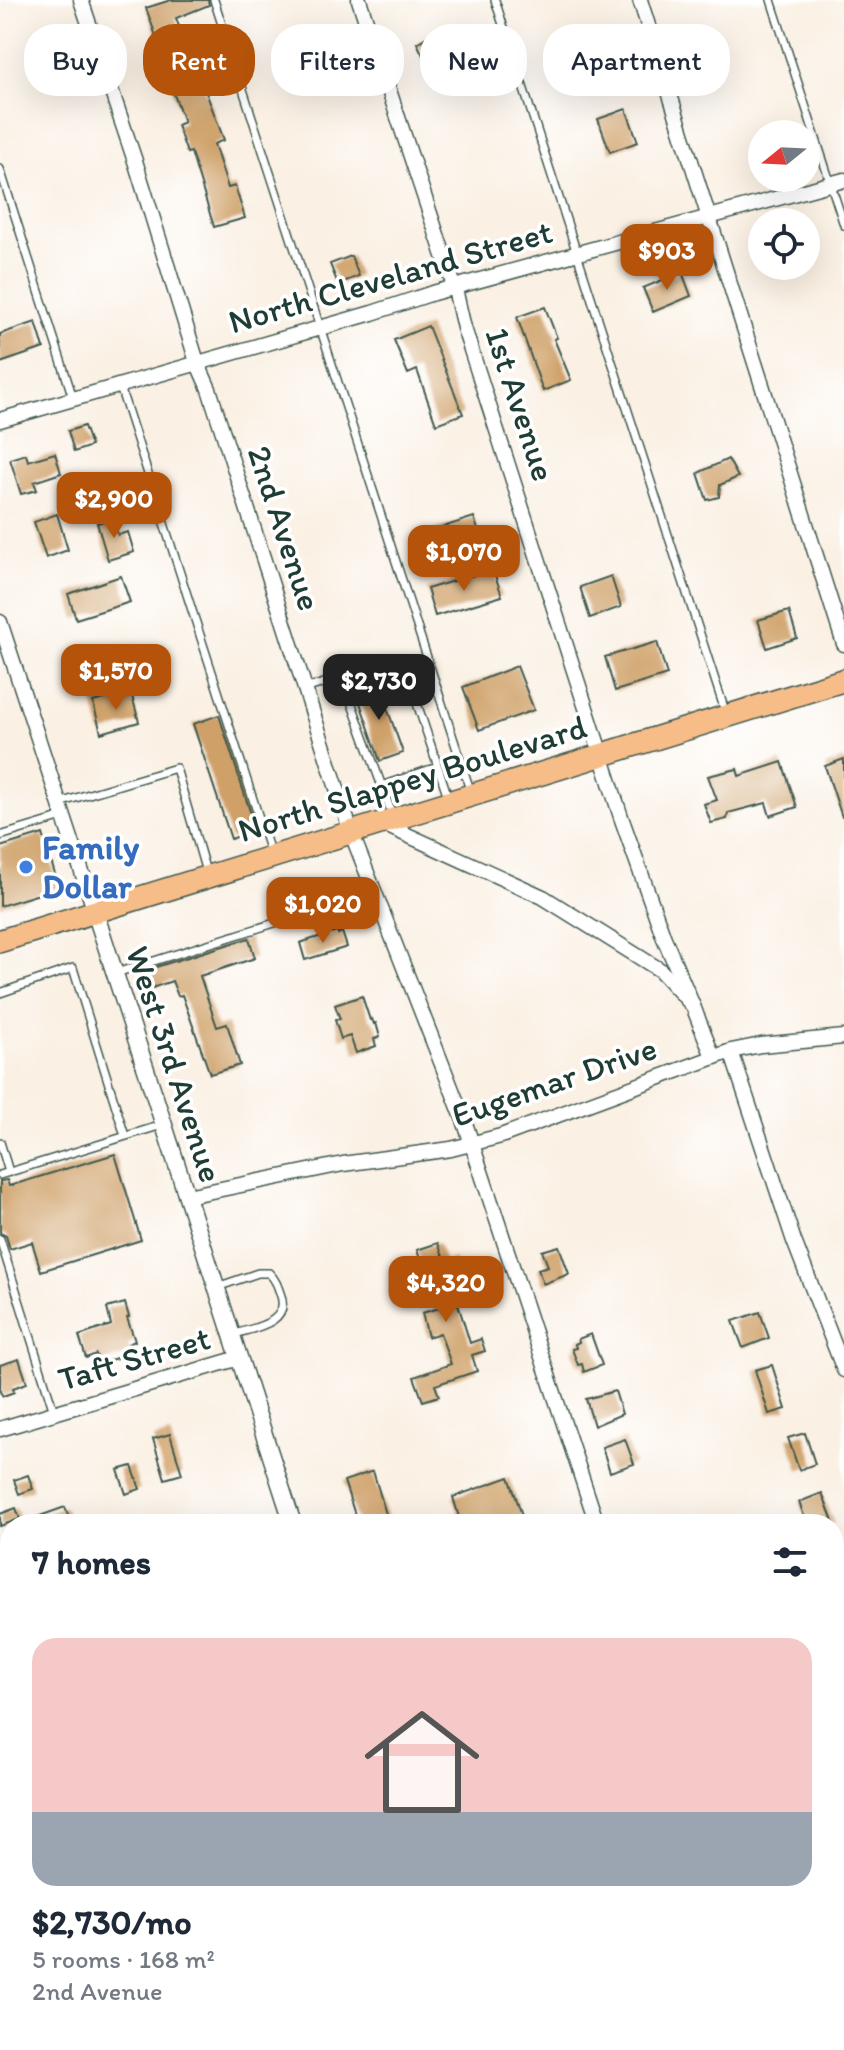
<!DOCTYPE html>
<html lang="en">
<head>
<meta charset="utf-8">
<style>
  :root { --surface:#fff; --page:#f2f2f3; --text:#1f2937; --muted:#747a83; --line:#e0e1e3; --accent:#b45309 }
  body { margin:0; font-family:Itim,sans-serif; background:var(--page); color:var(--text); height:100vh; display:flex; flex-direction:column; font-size:30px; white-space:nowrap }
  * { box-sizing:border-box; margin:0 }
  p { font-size:26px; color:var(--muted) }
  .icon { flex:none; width:44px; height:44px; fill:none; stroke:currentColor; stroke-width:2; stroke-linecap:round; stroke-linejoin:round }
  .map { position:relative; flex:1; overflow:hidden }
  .drawer { position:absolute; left:0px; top:1514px; width:844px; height:536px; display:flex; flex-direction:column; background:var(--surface); border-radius:32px 32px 0 0; box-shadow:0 8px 32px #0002 }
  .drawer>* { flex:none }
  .guide { position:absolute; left:24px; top:24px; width:796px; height:72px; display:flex; gap:16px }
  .needle { width:52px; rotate:252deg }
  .fabs { position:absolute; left:748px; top:120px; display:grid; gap:16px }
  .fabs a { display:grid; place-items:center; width:72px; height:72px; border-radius:50%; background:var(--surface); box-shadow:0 8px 32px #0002; font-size:40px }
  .price { position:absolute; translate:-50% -68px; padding:0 18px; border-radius:16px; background:var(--accent); color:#fff; font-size:26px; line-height:52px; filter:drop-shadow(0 2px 4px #0008) }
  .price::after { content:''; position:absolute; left:50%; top:48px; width:24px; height:18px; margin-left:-12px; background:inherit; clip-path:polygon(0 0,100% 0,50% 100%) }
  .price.on { background:#222; color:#fff }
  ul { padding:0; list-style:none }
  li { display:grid; align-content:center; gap:16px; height:424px; padding:0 32px }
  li+li { border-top:2px solid var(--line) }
  li span { display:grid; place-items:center; height:248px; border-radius:24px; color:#555 }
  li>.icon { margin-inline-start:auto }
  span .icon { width:144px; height:144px; fill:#fffc; stroke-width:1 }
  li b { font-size:34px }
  h2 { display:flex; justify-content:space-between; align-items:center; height:96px; padding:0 32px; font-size:34px }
  .pill { padding:0 28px; border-radius:32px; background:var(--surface); box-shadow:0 8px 32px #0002; font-size:28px; line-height:72px }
  .pill.on { background:var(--accent); color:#fff }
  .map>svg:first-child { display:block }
  .building { fill:#cfa068 }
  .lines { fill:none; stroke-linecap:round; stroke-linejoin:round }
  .service-casing { stroke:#40584e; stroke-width:10 }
  .minor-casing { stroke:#40584e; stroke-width:17 }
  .tertiary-casing { stroke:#40584e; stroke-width:19 }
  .primary-casing { stroke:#40584e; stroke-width:25 }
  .service { stroke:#fff; stroke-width:7 }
  .minor { stroke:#fff; stroke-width:14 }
  .tertiary { stroke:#fff; stroke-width:16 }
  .primary { stroke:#f7bd88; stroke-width:22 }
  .shop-dot { fill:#3f7fe0; stroke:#fff; stroke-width:3 }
  .labels { text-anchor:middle; stroke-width:7; stroke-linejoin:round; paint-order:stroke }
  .street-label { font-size:34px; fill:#1f3d34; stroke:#fff }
  .shop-label { font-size:34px; font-weight:bold; fill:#366cbe; stroke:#fff; text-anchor:start }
</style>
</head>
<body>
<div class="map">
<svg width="844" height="2050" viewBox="0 0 844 2050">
  <rect width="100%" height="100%" fill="#fff"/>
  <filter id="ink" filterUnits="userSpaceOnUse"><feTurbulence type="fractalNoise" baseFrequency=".0125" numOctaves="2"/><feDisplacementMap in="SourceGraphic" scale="16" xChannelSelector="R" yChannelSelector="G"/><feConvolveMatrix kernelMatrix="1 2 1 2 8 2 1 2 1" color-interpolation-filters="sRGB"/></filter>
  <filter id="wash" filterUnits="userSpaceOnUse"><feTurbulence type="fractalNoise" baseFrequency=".006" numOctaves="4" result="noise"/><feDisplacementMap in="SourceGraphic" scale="32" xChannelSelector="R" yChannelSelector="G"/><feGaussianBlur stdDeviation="1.8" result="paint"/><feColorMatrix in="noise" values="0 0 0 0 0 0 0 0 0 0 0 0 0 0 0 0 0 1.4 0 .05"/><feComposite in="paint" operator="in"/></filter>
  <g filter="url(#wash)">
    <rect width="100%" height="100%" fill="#faf0e3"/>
    <g id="blocks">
      <path class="building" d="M171,0h37l1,5 -33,13 4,11 -24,7 -10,-28z
        M440,33l12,30 -21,9 -14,-29 13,-8z
        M201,79l23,61 -10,4 14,44 7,-2 10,32 -31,9 -23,-75 -4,1 -10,-28 7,-3 -12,-33z
        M626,109l12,33 -28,10 -12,-33z
        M351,256l8,20 -21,8 -8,-20z
        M682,272l9,24 -38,16 -10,-24z
        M545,307l12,31 -3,1 17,41 -28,11 -26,-74z
        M36,322l8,26 -44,15v-29z
        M428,326l35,88 -27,10 -19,-54 -9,4 -14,-34z
        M84,426l7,20 -17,6 -6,-21z
        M55,453l6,20 -27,9 3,8 -16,4 -11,-35 16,-5 2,7z
        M728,459l10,18 -18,8 -1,12 -12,3 -9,-27z
        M114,488l5,16 -14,4 -5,-16z
        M57,514l11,36 -22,8 -12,-36z
        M474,517l7,22 -62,20 -7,-22z
        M113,518l5,17 10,-3 6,20 -26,8 -11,-37z
        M493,569l9,27 -67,20 -8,-27z
        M121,576l9,26 -54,17 -8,-25z
        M611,576l10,31 -31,11 -10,-31z
        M789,611l8,27 -30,10 -9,-28z
        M657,642l10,33 -52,16 -10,-34z
        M517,666l17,44 -55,20 -16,-43z
        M378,682l25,71 -23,8 -24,-70z
        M131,692l8,30 -38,11 -8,-31z
        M219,715l37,115 -25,9 -38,-115z
        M844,759v58h-2l-17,-51z
        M782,762l15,45 -27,9 -4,-13 -38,10 -1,6 -16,4 -7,-19 13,-4 -9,-24 29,-7 2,7z
        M43,834l16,54 -59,18v-59z
        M337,931l1,3 4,-2 5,15 -42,13 -5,-17z
        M249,938l6,20 -55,18 17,51 10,-3 13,41 -30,9 -28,-79 -4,1 -6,-15 -23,8 -6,-18z
        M362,996l8,24 2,-1 2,5 2,-1 4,14 -6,2 2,7 -20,7 -6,-17 -9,3 -6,-19 5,-1 -5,-14z
        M115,1154l26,86 -100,31 -9,-29 -22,7 -4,-13 -6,-3v-52l7,-1 2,6z
        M438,1243l7,19 9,-3 4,12 -6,1 10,30 -4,2 12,39 11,-4 4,12 -13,4 5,16 -42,14 4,11 -16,5 -9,-24 37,-13 -11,-31 -12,4 -6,-24 21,-6 -7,-23 -7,2 -12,-36z
        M559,1246l10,28 -26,10 -5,-15 10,-3 -6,-15z
        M125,1303l4,14 -2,1 8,23 -7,3 3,10 -32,9 -3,-9 -10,4 -7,-22 32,-11 -4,-17z
        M760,1312l9,26 -26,10 -10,-27z
        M591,1334l11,31 -18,7 -2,-8 -4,1 -6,-16 4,-1 -1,-4 4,-2 -1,-3z
        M19,1359l8,24 -14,5 1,4 -11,4 -3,-4v-27z
        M772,1365l14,44 -17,5 -14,-44z
        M615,1391l7,23 -28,12 -8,-27z
        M805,1433l10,31 -16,6 -11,-32z
        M170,1434l12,40 -17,5 -12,-40z
        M625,1439l9,25 -24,8 -8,-25z
        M132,1466l8,23 -14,5 -8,-24z
        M373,1471l16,53h-31l-14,-43z
        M28,1475l5,14 -14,5 -5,-14z
        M509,1477l16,47h-64l-8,-27z
        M822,1493l12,31h-27l-8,-22z
        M65,1507l6,17h-48v-2z
        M16,1508l4,11 -20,7v-12z"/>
    </g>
  </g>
  <g filter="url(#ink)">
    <use href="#blocks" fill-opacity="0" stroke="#40584e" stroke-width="2"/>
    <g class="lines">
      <defs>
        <path id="service" d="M214,0l257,793
          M495,0l231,714
          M771,0l73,225
          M0,169l73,229
          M119,384l152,471
          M342,677l50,137
          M305,689l97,-31 47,142
          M381,786l56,-19
          M59,803l117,-35 30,104
          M0,836l63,-19
          M116,973l257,-81
          M0,993l73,-25 52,168
          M0,1142l9,30
          M0,1175l162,-50
          M0,1239l54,173
          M217,1287l41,-14h11c7,7 9,14 12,23 9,28 -30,32 -49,39"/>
        <path id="minor" d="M81,0l55,164 61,198 12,27 142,443 114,291 132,401
          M359,0l96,289 9,39 157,489 43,121 29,68
          M640,0l204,644
          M0,420l372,-107 61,-20 411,-113
          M0,622l95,290
          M381,823l162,74 117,73 33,36 20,51
          M731,1051l63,190 50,129
          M187,1196l156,-32 108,-15 50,-13 230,-85 30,-6 83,-8
          M0,1429l239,-71
          M0,1856l10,33
          M0,1915l10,-3
          M834,2012l10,-8
          M61,2040l4,10
          M764,2040l3,10
          M785,2050l14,-10"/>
        <path id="tertiary" d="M95,912l198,612
          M457,2040l3,10"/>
        <path id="primary" d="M0,941l844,-261"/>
      </defs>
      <use href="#service" class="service-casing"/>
      <use href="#minor" class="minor-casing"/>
      <use href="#tertiary" class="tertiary-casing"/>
      <use href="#primary" class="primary-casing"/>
      <use href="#service" class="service"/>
      <use href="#minor" class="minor"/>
      <use href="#tertiary" class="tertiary"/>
      <use href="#primary" class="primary"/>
    </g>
  </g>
  <circle class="shop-dot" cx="26" cy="867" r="8"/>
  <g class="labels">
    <g class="street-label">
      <text transform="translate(390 276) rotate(-16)" y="12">North Cleveland Street</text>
      <text transform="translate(521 404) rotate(72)" y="12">1st Avenue</text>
      <text transform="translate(285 528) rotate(72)" y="12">2nd Avenue</text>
      <text transform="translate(412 778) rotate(-17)" y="12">North Slappey Boulevard</text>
      <text transform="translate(175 1064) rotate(72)" y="12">West 3rd Avenue</text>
      <text transform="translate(554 1081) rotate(-19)" y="12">Eugemar Drive</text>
      <text transform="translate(134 1358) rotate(-16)" y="12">Taft Street</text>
    </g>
    <g class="shop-label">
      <text x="42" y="859">Family<tspan x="42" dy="39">Dollar</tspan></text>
    </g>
  </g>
</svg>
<div class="fabs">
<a><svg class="needle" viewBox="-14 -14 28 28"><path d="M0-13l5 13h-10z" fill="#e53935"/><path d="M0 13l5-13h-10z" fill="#747a83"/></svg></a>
<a><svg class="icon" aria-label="locate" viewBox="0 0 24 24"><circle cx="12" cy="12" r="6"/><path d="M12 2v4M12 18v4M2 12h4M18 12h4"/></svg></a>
</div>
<b class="price" style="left:667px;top:292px">$903</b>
<b class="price" style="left:114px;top:540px">$2,900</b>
<b class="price" style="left:464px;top:593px">$1,070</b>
<b class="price" style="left:116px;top:712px">$1,570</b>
<b class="price on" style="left:379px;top:722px">$2,730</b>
<b class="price" style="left:323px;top:945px">$1,020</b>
<b class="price" style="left:446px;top:1324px">$4,320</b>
<div class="guide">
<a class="pill">Buy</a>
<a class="pill on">Rent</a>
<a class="pill">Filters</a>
<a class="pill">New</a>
<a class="pill">Apartment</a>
</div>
<section class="drawer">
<h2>7 homes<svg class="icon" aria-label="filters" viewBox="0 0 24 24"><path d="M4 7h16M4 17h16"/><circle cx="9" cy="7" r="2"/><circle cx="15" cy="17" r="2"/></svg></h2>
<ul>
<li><span style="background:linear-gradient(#f6c9c9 70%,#9aa5b1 0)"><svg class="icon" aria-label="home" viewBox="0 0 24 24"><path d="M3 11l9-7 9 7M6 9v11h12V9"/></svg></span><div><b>$2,730/mo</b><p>5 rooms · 168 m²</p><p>2nd Avenue</p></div></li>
</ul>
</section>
</div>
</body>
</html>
